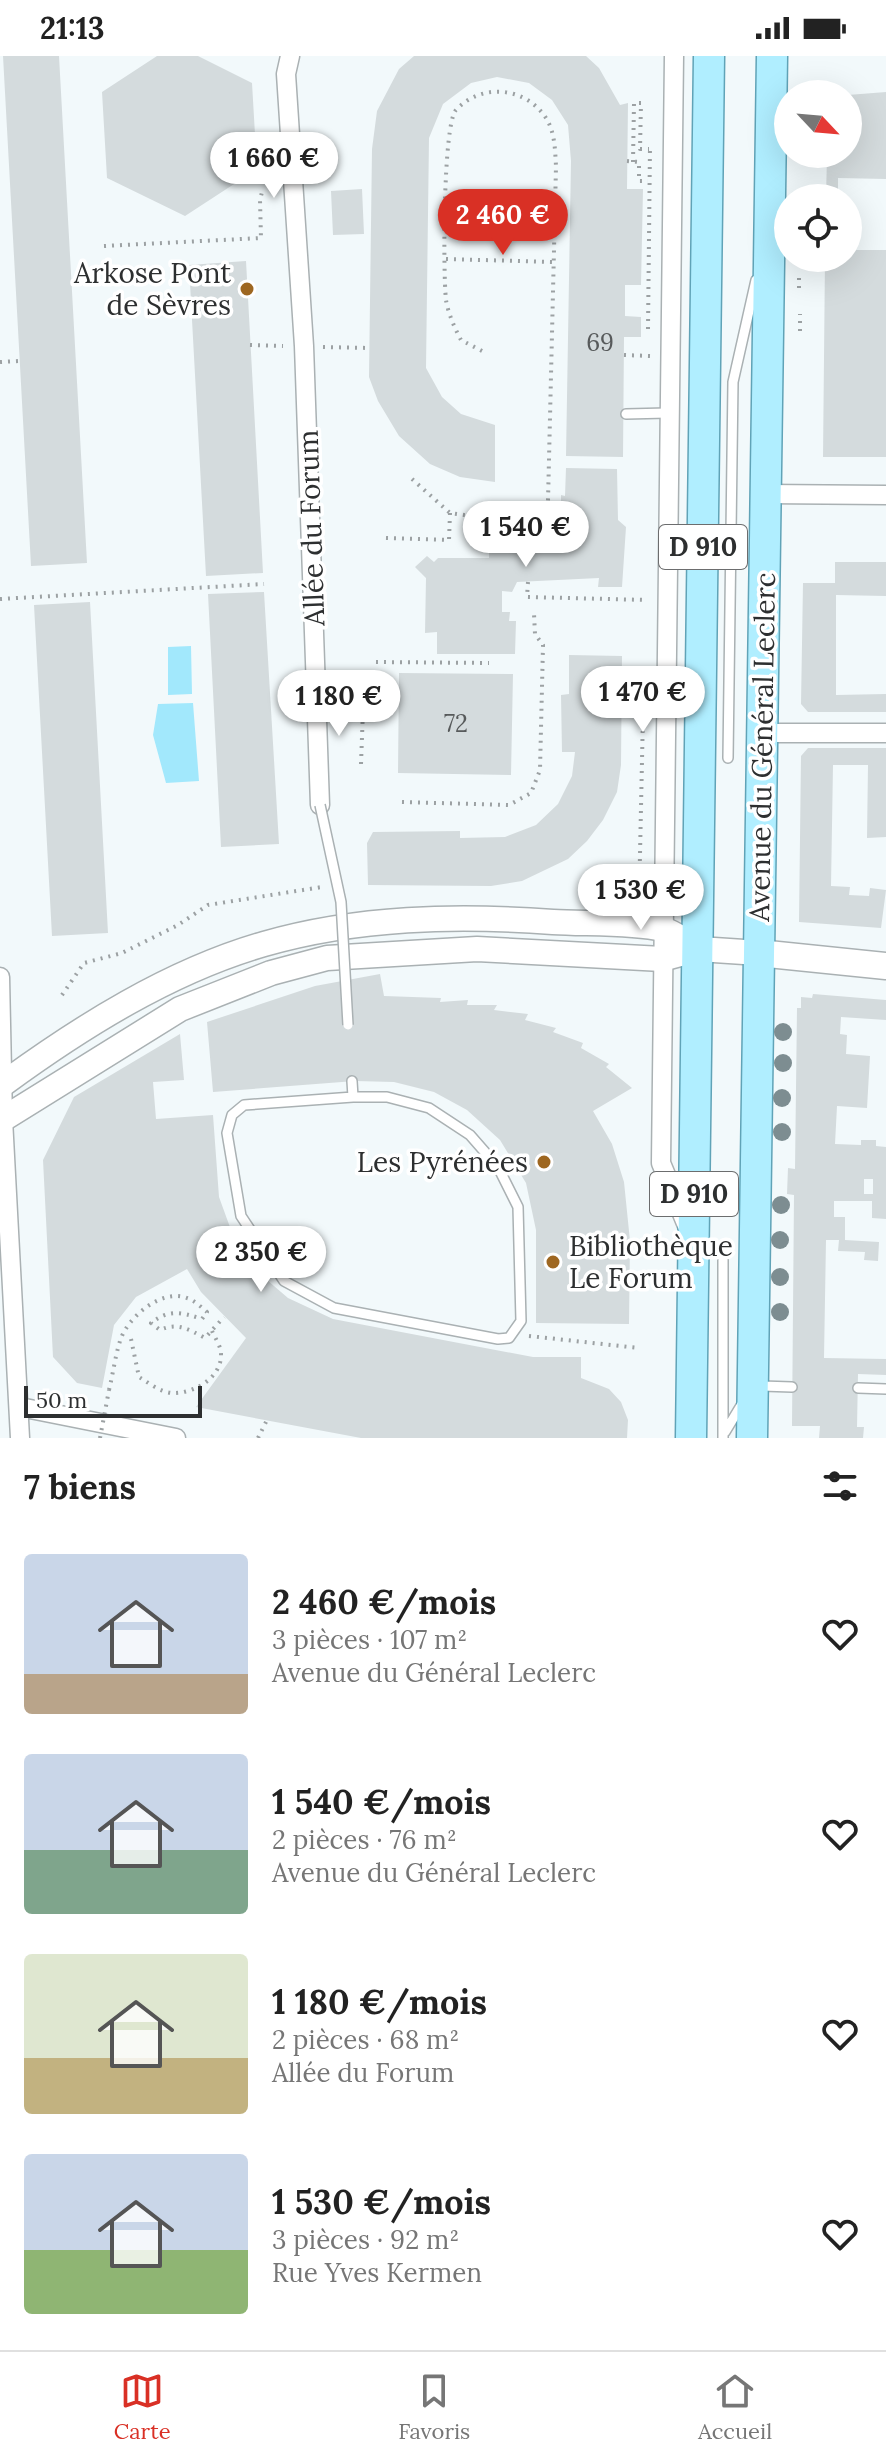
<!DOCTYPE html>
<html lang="fr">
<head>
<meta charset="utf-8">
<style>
  :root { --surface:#fff; --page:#f2f2f2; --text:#222; --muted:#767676; --line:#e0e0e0; --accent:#d93025 }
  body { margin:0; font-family:Lora,serif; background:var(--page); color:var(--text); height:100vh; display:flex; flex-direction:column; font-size:30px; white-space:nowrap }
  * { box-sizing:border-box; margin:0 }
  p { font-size:26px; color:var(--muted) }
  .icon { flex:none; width:44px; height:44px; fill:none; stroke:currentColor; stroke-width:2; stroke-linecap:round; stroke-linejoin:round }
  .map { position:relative; height:1382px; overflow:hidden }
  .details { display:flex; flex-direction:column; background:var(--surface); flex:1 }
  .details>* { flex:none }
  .needle { width:52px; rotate:116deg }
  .fabs { position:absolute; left:774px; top:24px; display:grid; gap:16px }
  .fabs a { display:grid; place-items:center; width:88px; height:88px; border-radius:50%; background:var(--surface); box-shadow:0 8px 32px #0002; font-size:40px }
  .scale { position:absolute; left:24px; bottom:20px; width:178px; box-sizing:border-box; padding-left:8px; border:4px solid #2d2f30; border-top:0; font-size:22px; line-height:28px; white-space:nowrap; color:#2d2f30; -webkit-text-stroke:6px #fff; paint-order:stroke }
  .price { position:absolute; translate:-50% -68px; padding:0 18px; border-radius:28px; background:#fff; color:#222; font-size:26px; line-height:52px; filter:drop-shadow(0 2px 4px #0008) }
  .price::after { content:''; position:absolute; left:50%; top:48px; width:24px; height:18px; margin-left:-12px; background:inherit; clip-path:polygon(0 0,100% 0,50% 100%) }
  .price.selected { background:var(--accent); color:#fff }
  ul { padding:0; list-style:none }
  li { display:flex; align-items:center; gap:24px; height:200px; padding:0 24px }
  li span { display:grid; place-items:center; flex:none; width:224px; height:160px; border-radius:8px; color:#555 }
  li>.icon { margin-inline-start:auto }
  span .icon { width:96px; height:96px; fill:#fffc; stroke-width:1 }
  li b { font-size:34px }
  h2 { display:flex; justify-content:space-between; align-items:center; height:96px; padding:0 24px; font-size:34px }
  .status { display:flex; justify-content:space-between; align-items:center; height:56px; padding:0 40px; background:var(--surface); direction:ltr }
  .status svg { height:22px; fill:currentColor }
  .tabs { display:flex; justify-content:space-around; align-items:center; height:112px; border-top:2px solid var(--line); background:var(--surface); font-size:22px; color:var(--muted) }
  .tabs a { display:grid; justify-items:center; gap:4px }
  .tabs .selected { color:var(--accent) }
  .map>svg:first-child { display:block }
  .green { fill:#a2e8fc }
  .building { fill:#d4dbdd; fill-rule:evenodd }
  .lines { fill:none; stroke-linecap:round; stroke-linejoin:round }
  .service-casing { stroke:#aab1b3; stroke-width:12 }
  .minor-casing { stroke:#aab1b3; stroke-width:21 }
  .tertiary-casing { stroke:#aab1b3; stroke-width:27 }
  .secondary-casing { stroke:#aab1b3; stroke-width:29 }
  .primary-casing { stroke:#60a3b7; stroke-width:33 }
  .path { stroke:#9ca1a3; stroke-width:4; stroke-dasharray:2 6; stroke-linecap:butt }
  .service { stroke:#fff; stroke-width:9 }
  .minor { stroke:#fff; stroke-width:18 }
  .tertiary { stroke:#fff; stroke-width:24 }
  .secondary { stroke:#fff; stroke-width:26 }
  .primary { stroke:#b0eeff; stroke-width:30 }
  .service-bridge-casing { stroke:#aab1b3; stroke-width:12; stroke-linecap:butt }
  .path-bridge { stroke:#9ca1a3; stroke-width:4; stroke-dasharray:2 6; stroke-linecap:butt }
  .service-bridge { stroke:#fff; stroke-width:9 }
  .tree { fill:#7d8d91 }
  .poi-dot { fill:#9e6721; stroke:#fff; stroke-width:3 }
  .labels { text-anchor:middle; stroke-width:7; stroke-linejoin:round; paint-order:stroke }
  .number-label { font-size:24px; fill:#575a5b }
  .shield { fill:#fff; stroke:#6c6d6e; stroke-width:2 }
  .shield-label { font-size:26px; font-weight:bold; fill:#2d2f30 }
  .poi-label { font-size:28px; fill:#2d2f30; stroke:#fff; text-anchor:end }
  .street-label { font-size:28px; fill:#2d2f30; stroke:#fff }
</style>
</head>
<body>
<div class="status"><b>21:13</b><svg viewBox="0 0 49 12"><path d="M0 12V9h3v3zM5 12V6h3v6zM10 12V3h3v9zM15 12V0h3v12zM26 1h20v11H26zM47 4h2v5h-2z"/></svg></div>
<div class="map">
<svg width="886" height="1382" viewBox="0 0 886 1382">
  <rect width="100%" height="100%" fill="#f2f9fb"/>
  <path class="green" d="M191,590l1,48 -24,1v-48z
    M193,647l6,78 -33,2 -13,-48 5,-31z"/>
  <path class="building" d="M3,0h56l28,507 -56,3z
    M157,0h41l54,27 5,86 -72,47 -78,-38 -5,-86z
    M414,0h172l13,12 21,37 8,-2 -1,86h16l-2,96h-16v31l16,1v20h-17l-1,120 -57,-1 5,-295 -3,-36 -16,-25 -23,-17 -32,-6 -26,6 -28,21 -14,34 -3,230 16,29 19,17 34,11v57l-35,-5 -30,-13 -31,-28 -21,-35 -9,-24 3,-228 5,-38 22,-42z
    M886,36v87l-48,-1v20h-12l1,-44h21v-59z
    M362,133l2,45 -31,1 -2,-44z
    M848,194h38v207h-63l2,-199h23z
    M246,205l17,312 -57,3 -17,-311z
    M566,412l51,1 1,51 8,7 -4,60h-24l1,-9 -82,4 -5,10 -10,-1v21h8l-1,9h7l-1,33h-78v-22l-12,1 1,-55 -11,-11 12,-11 7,6 4,-4h51v-12h64v-18l8,-8v-25l4,1z
    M835,506h51v34l-50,-1v100l50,-1v18h-78l-7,-8 2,-121h32z
    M264,536l15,252 -58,3 -13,-253z
    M90,546l18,331 -56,3 -18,-331z
    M569,599l53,1 -1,109 -4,27 -14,28 -16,21 -19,18 -46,22 -31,5 -123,-1 -1,-42 6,-11 87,-1v7l45,-1 31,-12 22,-21 14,-28 3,-24h-13l-1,-57 8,-1z
    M399,617l114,1 -2,101 -113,-2z
    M808,692h78v89l-19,1 1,-73h-35l-2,121 19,1 -1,8 20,1 1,-8 16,2 -5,38 -82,-6 2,-166z
    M380,918l4,22 57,2 -1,4 28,-2 -1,5h30l-3,5 34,4 -3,6 31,8 -3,4 30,11 -2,5 28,16 -3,3 26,21 -39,23 19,33 12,38 6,59 -1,83 -93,-1v-93l-10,-47 -26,-43 -33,-30 -33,-18 -40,-10 -39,-1 -142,11 -6,-70 108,-36z
    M813,938l73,6v20l-45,-3 -1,17 7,1 -1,19 24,2 -3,52 -30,-2 -2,38 26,1v-5h15v6l10,1v72l-14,-1v-17h-38v16h11v23l34,2 -1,19 -14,-1 1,-8 -27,-1 1,-11h-13l-2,118 62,1v16l-28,-1 -1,53h7l-1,11h-44l1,-12h-28l2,-231 -7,-1 1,-26 7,1 2,-161h4v-11l11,1zM864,1123h9v15h-9z
    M180,978l4,46 -31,2 3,37 57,-4 6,82 12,33 29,44 28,24 45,21 200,38h48v21l28,11 12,13 7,18 -1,18h-266l-165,-31 50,-69 -45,-46 -14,-23 -51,28 -22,28 -12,63 -25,-5 -24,-26 -10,-197 31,-63z"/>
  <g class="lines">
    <defs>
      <path id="service" d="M626,358l41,-1
        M728,702l5,-376 23,-102
        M352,1025l1,16
        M353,1041h34l42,11 41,27 28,32 20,40 3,114 -12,17 -11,1 -164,-31 -50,-27 -43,-65 -14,-83 5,-18 12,-10z
        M759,1330l33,1
        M858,1332l28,1
        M725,1376l17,-28
        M723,1382v-178"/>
      <path id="minor" d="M290,0l-4,18 18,272 16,459
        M674,0l-13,1107 27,65
        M765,438l121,1
        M762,677h124
        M0,921l3,142 17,319
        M20,1351l156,31"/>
      <path id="tertiary" d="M3,1028c78,-57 167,-113 261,-140 94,-27 192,-29 289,-22 31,2 81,0 109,7 12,3 26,14 37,20
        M3,1063l177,-110 91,-36 56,-15 150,-9 185,10 37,-10 60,4"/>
      <path id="secondary" d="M759,897l127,13"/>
      <path id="primary" d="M691,1382l18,-1382
        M752,1382l20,-1382"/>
    </defs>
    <use href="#service" class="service-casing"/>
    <use href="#minor" class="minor-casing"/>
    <use href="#tertiary" class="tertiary-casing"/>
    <use href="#secondary" class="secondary-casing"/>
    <use href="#primary" class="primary-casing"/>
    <path class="path" d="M627,105l12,1v19h9
      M633,106l1,-59h7l-1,46h9
      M104,190l157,-8 -1,-38 3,-12
      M446,203l108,3
      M799,222v16
      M648,273l2,-183
      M800,275v-17
      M250,289l33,1
      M323,291l46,1
      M482,295l-21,-11c-6,-11 -13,-27 -15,-40 -3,-26 -3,-176 10,-190 25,-27 69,-24 90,8 9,14 9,32 10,48l-8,335 -6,17 -14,12
      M624,299l26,1
      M0,306l19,-1
      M412,423l38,34 56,8 22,9
      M528,474l1,16
      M386,482l63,2 1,-27
      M528,526l-1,15 120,3
      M0,543l264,-15
      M376,606l113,1
      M361,708l2,-54
      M402,746l107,3 22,-12 9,-23 3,-125 -8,-11 -1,-20
      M639,845l4,-187
      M62,939l22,-32 38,-10 56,-28 30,-20 114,-18
      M529,1280l110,12
      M131,1283l8,38c10,6 21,15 33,16 21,1 50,-15 49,-39 0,-8 -6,-16 -9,-23
      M109,1334c4,-16 6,-33 11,-49 7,-23 41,-53 67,-43 7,2 14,9 20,14l-5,7c-21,-7 -33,-10 -51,4l9,7c18,-8 28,-1 45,8l19,-21
      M258,1382l9,-18"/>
    <use href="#service" class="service"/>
    <use href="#minor" class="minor"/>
    <use href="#tertiary" class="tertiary"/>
    <use href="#secondary" class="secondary"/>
    <use href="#primary" class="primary"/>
    <defs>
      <path id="service-bridge" d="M320,749l21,97 7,123"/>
    </defs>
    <use href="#service-bridge" class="service-bridge-casing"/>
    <path class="path-bridge" d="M100,1382l9,-48"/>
    <use href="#service-bridge" class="service-bridge"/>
  </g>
  <g class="tree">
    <circle cx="783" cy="976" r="9"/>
    <circle cx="783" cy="1007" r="9"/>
    <circle cx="782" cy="1042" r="9"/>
    <circle cx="782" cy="1076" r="9"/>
    <circle cx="781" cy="1149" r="9"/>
    <circle cx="780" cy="1184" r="9"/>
    <circle cx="780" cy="1221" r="9"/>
    <circle cx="780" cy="1256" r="9"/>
  </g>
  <g class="poi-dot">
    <circle cx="247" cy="233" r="8"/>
    <circle cx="544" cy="1106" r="8"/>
    <circle cx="553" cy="1206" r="8"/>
  </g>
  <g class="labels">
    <g class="number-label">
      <text x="600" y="295">69</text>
      <text x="456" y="676">72</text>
    </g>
    <g class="shield">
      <rect x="659" y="469" width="88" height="44" rx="6"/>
      <rect x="650" y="1116" width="88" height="44" rx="6"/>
    </g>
    <g class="shield-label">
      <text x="703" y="500">D 910</text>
      <text x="694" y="1147">D 910</text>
    </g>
    <g class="poi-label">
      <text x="231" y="227">Arkose Pont<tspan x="231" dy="32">de Sèvres</tspan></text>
      <text x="528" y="1116">Les Pyrénées</text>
      <text x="569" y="1200" text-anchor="start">Bibliothèque<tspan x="569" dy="32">Le Forum</tspan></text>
    </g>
    <g class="street-label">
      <text transform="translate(311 472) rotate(-92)" y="10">Allée du Forum</text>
      <text transform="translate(762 691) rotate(-89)" y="10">Avenue du Général Leclerc</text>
    </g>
  </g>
</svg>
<div class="fabs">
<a><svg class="needle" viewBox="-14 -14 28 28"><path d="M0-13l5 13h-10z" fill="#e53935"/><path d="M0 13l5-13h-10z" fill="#767676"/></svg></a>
<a><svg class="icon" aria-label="locate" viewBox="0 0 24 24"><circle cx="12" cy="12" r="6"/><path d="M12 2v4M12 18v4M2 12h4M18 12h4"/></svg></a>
</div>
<div class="scale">50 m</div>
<b class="price" style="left:274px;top:144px">1 660 €</b>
<b class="price selected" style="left:503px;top:201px">2 460 €</b>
<b class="price" style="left:526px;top:513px">1 540 €</b>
<b class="price" style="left:643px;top:678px">1 470 €</b>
<b class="price" style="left:339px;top:682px">1 180 €</b>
<b class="price" style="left:641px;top:876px">1 530 €</b>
<b class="price" style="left:261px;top:1238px">2 350 €</b>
</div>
<section class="details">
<h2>7 biens<svg class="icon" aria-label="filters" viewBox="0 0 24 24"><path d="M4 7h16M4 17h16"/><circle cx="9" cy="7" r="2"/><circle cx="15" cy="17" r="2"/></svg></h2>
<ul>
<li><span style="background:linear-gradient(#c9d6e8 75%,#b9a48a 0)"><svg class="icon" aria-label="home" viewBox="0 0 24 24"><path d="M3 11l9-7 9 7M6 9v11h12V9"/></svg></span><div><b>2 460 €/mois</b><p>3 pièces · 107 m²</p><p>Avenue du Général Leclerc</p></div><svg class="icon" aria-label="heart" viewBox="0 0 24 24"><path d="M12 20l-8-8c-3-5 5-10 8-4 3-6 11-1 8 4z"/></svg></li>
<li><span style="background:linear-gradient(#c9d6e8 60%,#7fa58c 0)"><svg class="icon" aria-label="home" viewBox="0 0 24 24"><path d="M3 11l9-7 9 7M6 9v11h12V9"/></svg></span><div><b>1 540 €/mois</b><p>2 pièces · 76 m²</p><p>Avenue du Général Leclerc</p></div><svg class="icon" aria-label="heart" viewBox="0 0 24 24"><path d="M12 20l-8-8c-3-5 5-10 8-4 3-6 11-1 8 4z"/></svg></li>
<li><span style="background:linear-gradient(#dfe7d0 65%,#c2b280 0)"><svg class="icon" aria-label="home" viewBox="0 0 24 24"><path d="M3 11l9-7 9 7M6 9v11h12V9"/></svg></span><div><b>1 180 €/mois</b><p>2 pièces · 68 m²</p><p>Allée du Forum</p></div><svg class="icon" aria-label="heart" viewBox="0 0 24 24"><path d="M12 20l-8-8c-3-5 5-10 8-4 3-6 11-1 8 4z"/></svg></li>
<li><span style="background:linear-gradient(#c9d6e8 60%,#8fb573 0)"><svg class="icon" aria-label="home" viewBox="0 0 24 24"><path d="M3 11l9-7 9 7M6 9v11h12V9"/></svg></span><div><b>1 530 €/mois</b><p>3 pièces · 92 m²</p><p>Rue Yves Kermen</p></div><svg class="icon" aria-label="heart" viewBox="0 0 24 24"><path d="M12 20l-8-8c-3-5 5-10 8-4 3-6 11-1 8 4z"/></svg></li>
</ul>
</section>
<nav class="tabs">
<a class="selected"><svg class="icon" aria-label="map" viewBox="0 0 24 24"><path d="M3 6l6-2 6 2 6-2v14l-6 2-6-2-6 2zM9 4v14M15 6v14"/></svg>Carte</a>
<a><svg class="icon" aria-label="saved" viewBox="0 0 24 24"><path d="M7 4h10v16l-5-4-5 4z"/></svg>Favoris</a>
<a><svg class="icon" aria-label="home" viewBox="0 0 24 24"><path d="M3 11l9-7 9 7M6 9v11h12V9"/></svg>Accueil</a>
</nav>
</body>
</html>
